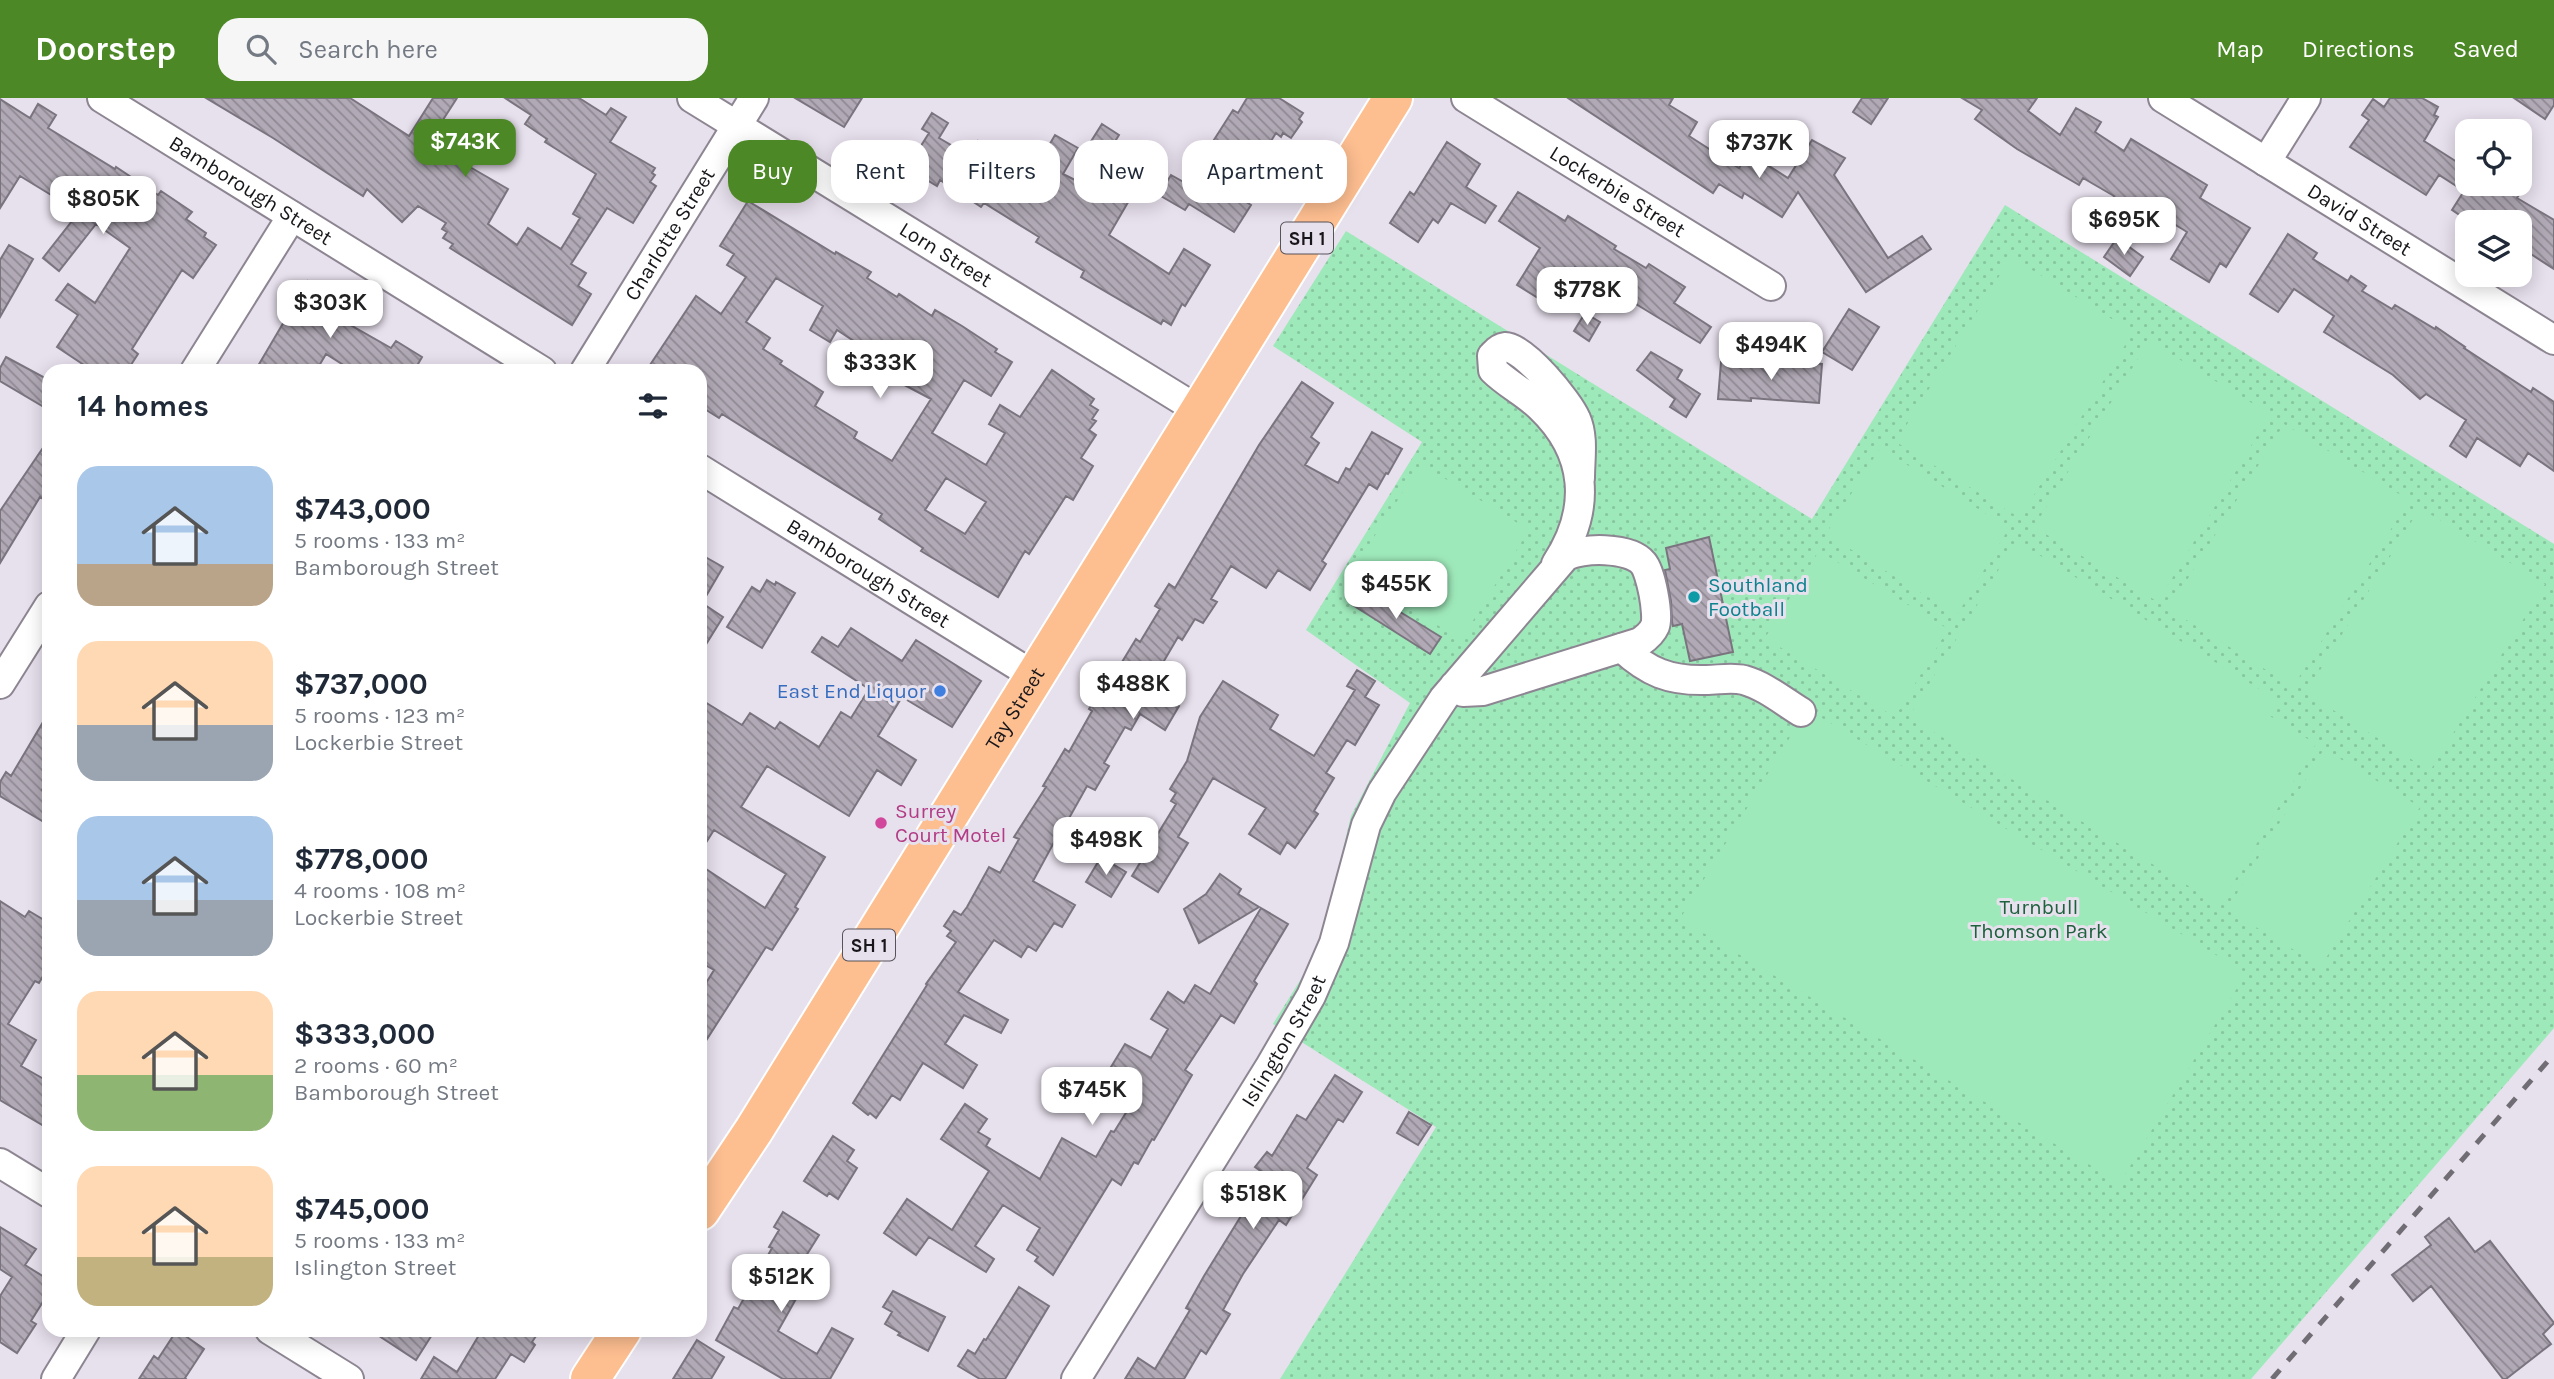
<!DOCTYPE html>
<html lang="en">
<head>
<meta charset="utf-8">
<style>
  :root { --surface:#fff; --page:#f6f6f7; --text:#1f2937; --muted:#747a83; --accent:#4c8826 }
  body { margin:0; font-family:Karla,sans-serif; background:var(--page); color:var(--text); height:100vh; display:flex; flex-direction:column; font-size:26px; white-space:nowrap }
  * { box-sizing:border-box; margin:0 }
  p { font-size:23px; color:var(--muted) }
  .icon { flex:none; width:38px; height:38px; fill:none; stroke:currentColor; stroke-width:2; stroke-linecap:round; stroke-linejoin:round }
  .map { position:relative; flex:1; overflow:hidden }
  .sheet { position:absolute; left:42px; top:266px; width:665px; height:973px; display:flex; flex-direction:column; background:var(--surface); border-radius:21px; box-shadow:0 4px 18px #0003 }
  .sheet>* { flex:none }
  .hud { position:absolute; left:728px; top:42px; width:665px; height:63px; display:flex; gap:14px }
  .buttons { position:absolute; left:2455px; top:21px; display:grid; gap:14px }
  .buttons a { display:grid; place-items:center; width:77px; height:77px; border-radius:14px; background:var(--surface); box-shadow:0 4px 18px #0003; font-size:35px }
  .price { position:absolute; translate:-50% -60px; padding:0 16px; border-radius:14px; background:#fff; color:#222; font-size:23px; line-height:46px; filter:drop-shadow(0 2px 4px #0008) }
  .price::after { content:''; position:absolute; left:50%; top:42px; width:21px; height:16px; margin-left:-10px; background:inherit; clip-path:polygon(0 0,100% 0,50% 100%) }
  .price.on { background:var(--accent); color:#fff }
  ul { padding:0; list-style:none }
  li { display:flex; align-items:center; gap:21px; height:175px; padding:0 35px }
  li span { display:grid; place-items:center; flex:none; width:196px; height:140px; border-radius:21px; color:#555 }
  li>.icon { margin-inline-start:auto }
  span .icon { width:84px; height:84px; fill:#fffc; stroke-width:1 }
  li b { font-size:30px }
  h2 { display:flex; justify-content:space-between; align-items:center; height:84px; padding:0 35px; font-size:30px }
  .chip { padding:0 24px; border-radius:21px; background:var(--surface); box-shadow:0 4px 18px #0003; font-size:24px; line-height:63px }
  .chip.on { background:var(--accent); color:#fff }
  header { display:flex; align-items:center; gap:42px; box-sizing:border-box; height:98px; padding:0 35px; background:var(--accent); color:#fff }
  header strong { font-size:33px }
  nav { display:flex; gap:38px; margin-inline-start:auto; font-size:24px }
  .search { width:490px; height:63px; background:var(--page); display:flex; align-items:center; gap:18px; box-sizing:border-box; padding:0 24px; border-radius:21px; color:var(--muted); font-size:26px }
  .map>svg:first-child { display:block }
  .park { fill:url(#park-dots) }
  .pitch { fill:#9ee9ba }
  .building { fill:url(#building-back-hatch); stroke:#7a747f; stroke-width:2; fill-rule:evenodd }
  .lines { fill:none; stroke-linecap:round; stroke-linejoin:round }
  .minor-casing { stroke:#8d8692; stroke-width:32 }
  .highway-casing { stroke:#fff; stroke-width:42 }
  .minor { stroke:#fff; stroke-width:28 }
  .highway { stroke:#fdbe90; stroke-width:38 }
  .rail { stroke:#716d75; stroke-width:5; stroke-dasharray:12 12; stroke-linecap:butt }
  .culture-dot { fill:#0f9aa8; stroke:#e7e0ed; stroke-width:2.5 }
  .shop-dot { fill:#3f7fe0; stroke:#e7e0ed; stroke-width:2.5 }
  .hotel-dot { fill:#d1479c; stroke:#e7e0ed; stroke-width:2.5 }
  .labels { text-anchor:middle; stroke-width:6; stroke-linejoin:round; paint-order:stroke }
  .shield { fill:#e7e0ed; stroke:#565359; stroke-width:2 }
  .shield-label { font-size:19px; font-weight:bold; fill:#18161a }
  .street-label { font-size:21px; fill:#18161a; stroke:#e7e0ed }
  .culture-label { font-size:21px; fill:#0d838f; stroke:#e7e0ed; text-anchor:start }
  .shop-label { font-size:21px; fill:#366cbe; stroke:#e7e0ed; text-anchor:end }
  .hotel-label { font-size:21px; fill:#b23c85; stroke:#e7e0ed; text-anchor:start }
  .park-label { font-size:21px; fill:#1d613d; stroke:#e7e0ed }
</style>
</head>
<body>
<header>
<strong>Doorstep</strong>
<div class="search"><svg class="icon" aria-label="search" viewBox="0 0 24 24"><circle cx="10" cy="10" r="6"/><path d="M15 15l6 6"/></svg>Search here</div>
<nav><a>Map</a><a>Directions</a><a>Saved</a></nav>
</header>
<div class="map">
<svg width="2554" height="1281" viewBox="0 0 2554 1281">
  <defs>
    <pattern id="park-dots" width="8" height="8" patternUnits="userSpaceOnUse" patternTransform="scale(1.75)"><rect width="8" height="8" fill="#9ee9ba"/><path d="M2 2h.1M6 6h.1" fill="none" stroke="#87c79f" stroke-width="1.8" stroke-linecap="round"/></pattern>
    <pattern id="building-back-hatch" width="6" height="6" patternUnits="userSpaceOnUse" patternTransform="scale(1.75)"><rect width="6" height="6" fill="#b1aab6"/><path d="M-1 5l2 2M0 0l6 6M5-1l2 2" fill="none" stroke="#8f8993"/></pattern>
  </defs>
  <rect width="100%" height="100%" fill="#e7e0ed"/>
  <path class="park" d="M2005,107l549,339v484l-303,351h-971l156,-252 -163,-103 46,-74 32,-134 59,-113 -104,-73 116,-188 -149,-96 73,-115 466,288z"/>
  <path class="pitch" d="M2011,159l122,75 -113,186 -124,-76z
    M2149,243l121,73 -112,188 -124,-75z
    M2284,326l125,76 -116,187 -124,-78z
    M1880,350l129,80 -52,87 -131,-81z
    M1421,366l108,66 -68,110 -109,-69z
    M2420,410l125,76 -115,187 -124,-78z
    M2016,443l263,160 -9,15 46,28 -96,161 -311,-188z
    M1819,453l129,78 -53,88 -130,-79z
    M1807,611l439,264 -126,210 -440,-264z
    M2324,651l96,58 -99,159 -94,-56z"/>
  <path class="building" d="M206,0h144l59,38 24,-38h24l-18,28 28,14 -7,15 6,3 -3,5 45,26 -20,35 29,21 11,-17 33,21 19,-31 -7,-4 23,-40 -51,-32 2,-3 -22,-15 6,-9 -26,-17h74l27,17 5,-7 15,9 -16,25 45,26 -3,5 3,2 -5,7 6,4 -23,37 -26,-15 -36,56 15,9 -8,13 13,8 -19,31 -122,-77 3,-4 -10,-6 4,-6 -5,-3 4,-6 -28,-17 -16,16 -35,-33 -4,7 -90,-58z
    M795,0h67l-18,29z
    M1247,0h32l24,15 -4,6 3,3 -11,16 -8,-5 -2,4 -5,-4 -39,63 14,9 -17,27 -45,-28 -4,6 -26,-15 12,-20 27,15 18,-29 -11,-7 28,-44 5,3z
    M1568,0h105l-4,7 28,17 -8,14 50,32 9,-15 40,25 24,-38 33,18 -11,17 54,83 34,-22 9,13 -65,43 -68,-100 -16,25 -38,-24 -2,5 -23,-14 -6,9z
    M1862,0h26l-17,26 -18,-12z
    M1962,0h75l-9,13 32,24 16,-27 25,14 -6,10 29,19 7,-12 76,46 -7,13 50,30 -24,39 -6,-4 -11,19 -38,-23 16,-27 -52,-32 -16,28 -18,-11 13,-21 -31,-18 -4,7 -62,-36 -42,-30 7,-9z
    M2390,0h32l16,9 -4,8 4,2 -14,24 44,28v16l58,-1 -9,14 37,22v49l-34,-22v-25h-50l-18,-12 12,-19 -25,-16 -13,20 -76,-48 19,-27 -7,-5 11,-16 11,8z
    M2514,0h40v7l-9,14z
    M0,1l30,19 8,-14 18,11 -8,13 67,41 1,-2 42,28 3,-4 31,21 -6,7 20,14 -2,4 12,8 -23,33 -11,-8 -50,79 6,5 -11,17h-34l-36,-24 21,-32 -22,-15 12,-16 27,19 35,-55 -34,-24 -37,47 -16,-13 36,-46 -59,-36 -20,32z
    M932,15l16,10 -9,15 31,18 8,-15 41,27 3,-4 12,7 21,-36 23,13 -15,26 36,18 23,-34 23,15 -36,62 60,39 15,-25 26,16 -25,41 -3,-2 -11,21 -8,-5 -2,4 -80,-47 3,-6 -48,-29 3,-5 -55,-34 -3,4 -41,-27 -3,6 -30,-18 22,-35 -7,-4z
    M1102,26l17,11 -12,19 -17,-11z
    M1447,44l33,22 -14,23 30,19 -11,17 -34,-20 -13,20 -5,-4 -15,23 -28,-19 20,-31 4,3z
    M1518,94l47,29 3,-5 48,30 -2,3 32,19 3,-4 36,23 -11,16 37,24 -11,16 -125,-76 -24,39 -34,-21 23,-37 -41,-27z
    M748,103l87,53 1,-2 35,20 -4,6 30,19 2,-3 33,22 3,-6 27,16 35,23 -2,3 17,10 -21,34 -27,-16 -32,53 54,32 19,-32 -16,-9 11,-19 20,12 32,-47 42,29 -4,6 8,5 -6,9 4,2 -7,9 7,5 -15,23 12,8 -20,34 -7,-4 -37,58 -4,-3 -27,46 -77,-46 2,-3 -44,-29 3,-5 -160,-100 -3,4 -19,-12v-35h-54l50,-75 25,18 25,-37 -19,-12 7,-11 -14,-8zM776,180l47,28 -13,24 20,12 7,-12 47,31 -6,10 53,28 -39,62 -38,-23 3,-6 -42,-26 8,-14 -43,-28 2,-3 -19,-12 7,-11 -24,-16zM946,380l40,24 -21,32 -40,-24z
    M2288,136l29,19 -4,6 35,22 3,-5 15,10 -4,5 30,18 3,-4 40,24 1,-2 29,20 -1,1 67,44 2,-4 21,14v69l-26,-18 -8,13 -43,-28 -11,19 -16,-11 16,-26 -40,-26 -6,5 -27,-24 -69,-43 10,-16 -40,-27 -16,23 -28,-18z
    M2117,140l26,19 -13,19 -26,-19z
    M9,147l24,14 -33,58v-57z
    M308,183l23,14 2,-4 17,10 -10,18 51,29 5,-7 26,16 -8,14h-61l-27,-17 -10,17h-61z
    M1849,211l30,18 -27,43 -30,-18z
    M1585,215l15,9 -11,19 -15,-10z
    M1651,254l31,18 -5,9 23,15 -14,23 -16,-10 5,-8 -38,-29z
    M6,259l43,23v30l-49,-29v-13z
    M1765,262l57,4 -3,39 -68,-5v3l-33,-2 3,-37 44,3z
    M1302,284l31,21 -22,34 8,6 -14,22 33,18 8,-15 4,2 22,-38 30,17 -14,25 -2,-1 -9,16 -8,-5 -47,77 4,3 -16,26 -32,-20 -12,18 -35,-22 -20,33 6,3 -14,21 -8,-4 -13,21 -4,-3 -24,41 8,5 -5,9 22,14 -14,24 -25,-16 -9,16 -6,-3 -21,36 5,3 -14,24 -8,-4 -19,34 32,15 -9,16 -33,-16 -25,46 42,24 -13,22 -8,-4 -18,28 -8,-5 -7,11 -27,-17 -36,52 50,28 -7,13 -37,-18 -19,29 32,21 -14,23 -40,-25 -23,37 -8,-5 -16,23 -6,-5 -2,2 -15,-12 74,-118 -1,-1 30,-42 -9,-6 4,-5 -7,-5 10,-15 7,4 6,-8 22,-40 11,6 19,-34 -5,-2 32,-50 -3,-1 22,-37 4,3 23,-41 -3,-2 10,-16 3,2 34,-56 4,3 20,-33 -5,-3 14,-22 6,4 84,-143z
    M49,341v64l-9,-6 -40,66v-52z
    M1709,439l24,115 -43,9 -8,-37 -9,2 -1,-4 -1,-21 -6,-31 5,-1 -4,-21z
    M700,456l23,13 -21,36 21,14 -23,37z
    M767,482l8,5 1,-3 19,11 -33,55 -35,-21 25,-40 8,5z
    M1361,490l80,49 -11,17 -79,-50z
    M851,530l51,33 14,-21 65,41 -29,46 -50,-30 -24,39 38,24 -15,25 -24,-15 -28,46 -82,-50 -26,41 84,50 -30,50 3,2 -26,41 -6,-3 -66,103v-57l14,-23 -14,-8v-97l65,43 21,-34 -72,-44 -14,22v-153l42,26 8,-12 25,16 5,-7 39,25 22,-35 10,6 18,-29 -57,-37 10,-15 16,10z
    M1357,572l18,11 -10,16 14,8 -24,40 -8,-5 -21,33 8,5 -20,33 4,3 -23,34 -8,-6 -7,12 -31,-20 17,-26 -53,-30 -35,59 10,6 -30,49 -26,-16 44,-72 -5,-3 5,-8 -6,-4 17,-28 13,-44 23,-36 55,34 -8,14 44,27 41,-66 -8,-4z
    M49,614v66l-7,12 7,5v30l-49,-29v-14l6,-10 5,4z
    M1101,759l25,15 -15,25 -25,-15z
    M1220,776l21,15 -3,5 21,13 -60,36 -15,-34 22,-15z
    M0,803l25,16 4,-6 20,12v43l-10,17 -4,-2 -27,43 28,16 -15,26 28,16v47l-49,-29z
    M1261,810l27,16 -34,57 3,3 -23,39 -13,-8 -36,55 7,5 -38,65 -2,-1 -14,25 -4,-2 -13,23 -9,-6 -59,96 -18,-14 3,-4 -11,-7 13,-22 -37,-23 -28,41 19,13 -8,13 -57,-35 -13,18 -32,-22 23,-34 45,31 37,-59 -48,-32 24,-35 22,15 -9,13 12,7 -4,7 54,33 22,-41 34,19 15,-26 3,1 26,-42 -32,-18 17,-28 26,14 17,-29 -17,-10 17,-27 16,11 11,-18 15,9z
    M1335,977l27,17 -19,30 -5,-3 -31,49 10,7 -31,50 -7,-5 -36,54 -20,36 7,4 -24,40 -5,-4 -17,29h-59l13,-21 17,11 35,-59 -4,-2 18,-32 53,-86 -6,-4 11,-14 -7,-5 12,-15 5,4 25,-41 9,5z
    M1409,1014l22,13 -13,20 -21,-12z
    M833,1038l21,14 -7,11 10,7 -19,31 -9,-6 -2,3 -23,-15z
    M783,1114l36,23 -28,45v5l10,5 -23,41 39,23 15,-26 21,11 -23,40h-47l-67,-39 18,-33 4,2 34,-61 -3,-1 10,-17 -5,-3z
    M2449,1120l26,34 15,-11 64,82 -11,11 8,10 -45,35h-3l-72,-93 -18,15 -21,-26 39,-30 -6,-8z
    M0,1129l36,22 -11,16 24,15v12l-18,29 5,3 -19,29 -17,-11v-46l12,-19 -12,-8z
    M1019,1189l30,19 -44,73h-25l-22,-13 10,-16 7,4 9,-15 2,1z
    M893,1193l52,26 -17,34 -30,-16 2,-2 -15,-9 7,-12 -9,-5z
    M177,1232l27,19 -19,29 1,1h-47l15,-23 4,3z
    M370,1232h65l-19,30z
    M482,1232h58l-8,12 3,3 -11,17 -13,-8 -16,25h-74l13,-22 23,15z
    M697,1242l27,17 -13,22h-38z"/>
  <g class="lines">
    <defs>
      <g id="minor">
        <path id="s1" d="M102,0l440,273"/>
        <path id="s2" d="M692,0l508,313"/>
        <path id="s3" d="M1466,0l305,188"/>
        <path id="s4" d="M2163,0l391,242"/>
        <path d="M2266,64l40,-64"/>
        <path d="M195,273l97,-155"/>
        <path id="s5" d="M585,273l169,-273"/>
        <path id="s6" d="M700,371l336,208"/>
        <path d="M1556,466c36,-55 32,-111 -16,-157 -14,-14 -33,-23 -47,-37l-1,-14c4,-4 6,-8 13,-9 18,-1 64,55 71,72 8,18 4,40 4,59"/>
        <path d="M1622,550c26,24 47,33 84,32 13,0 25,-3 38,0 21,6 39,21 57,32"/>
        <path d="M0,586l49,-78"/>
        <path d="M0,1065l49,30"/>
        <path d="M270,1232l79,49"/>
        <path d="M56,1281l30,-49"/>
        <path id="s7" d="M1076,1281l193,-311 42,-72 23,-53 32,-118 16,-33 62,-94 121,-141c16,-10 65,-10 78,6 8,9 16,52 12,63 -3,7 -9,12 -15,16l-157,49 -20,1 -9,-6"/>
      </g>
      <g id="highway">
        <path id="s8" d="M700,1113l54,-81 639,-1032"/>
        <path d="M590,1281l32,-49"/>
      </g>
    </defs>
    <use href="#minor" class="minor-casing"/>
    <use href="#highway" class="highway-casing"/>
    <use href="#minor" class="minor"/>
    <use href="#highway" class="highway"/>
    <path class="rail" d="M2272,1281l282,-325"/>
  </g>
  <circle class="culture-dot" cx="1694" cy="499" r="7"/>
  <circle class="shop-dot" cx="940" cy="593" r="7"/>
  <circle class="hotel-dot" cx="881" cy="725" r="7"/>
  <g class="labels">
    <g class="shield">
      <rect x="1281" y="124.5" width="52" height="31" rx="5"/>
      <rect x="843" y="831.5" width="52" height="31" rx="5"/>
    </g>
    <g class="shield-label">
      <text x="1307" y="147">SH 1</text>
      <text x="869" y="854">SH 1</text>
    </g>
    <g class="street-label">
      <text dy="7" stroke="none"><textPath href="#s1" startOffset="175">Bamborough Street</textPath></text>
      <text dy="7" stroke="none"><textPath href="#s3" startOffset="178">Lockerbie Street</textPath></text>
      <text dy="7" stroke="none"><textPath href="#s4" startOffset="231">David Street</textPath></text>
      <text dy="7" stroke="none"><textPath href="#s5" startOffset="161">Charlotte Street</textPath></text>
      <text dy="7" stroke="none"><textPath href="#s2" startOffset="298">Lorn Street</textPath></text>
      <text dy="7" stroke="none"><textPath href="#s6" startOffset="198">Bamborough Street</textPath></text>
      <text dy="7" stroke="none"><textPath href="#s8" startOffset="593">Tay Street</textPath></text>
      <text dy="7" stroke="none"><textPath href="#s7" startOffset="397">Islington Street</textPath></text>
    </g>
    <g class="culture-label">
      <text x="1708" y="494">Southland<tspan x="1708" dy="24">Football</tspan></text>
    </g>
    <g class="shop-label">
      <text x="926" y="600">East End Liquor</text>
    </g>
    <g class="hotel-label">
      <text x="895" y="720">Surrey<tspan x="895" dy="24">Court Motel</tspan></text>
    </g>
    <g class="park-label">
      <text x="2039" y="816">Turnbull<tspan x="2039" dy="24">Thomson Park</tspan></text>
    </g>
  </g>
</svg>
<div class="buttons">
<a><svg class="icon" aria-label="locate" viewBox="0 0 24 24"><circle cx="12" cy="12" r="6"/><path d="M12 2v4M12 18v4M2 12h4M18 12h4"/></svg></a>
<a><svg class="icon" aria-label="layers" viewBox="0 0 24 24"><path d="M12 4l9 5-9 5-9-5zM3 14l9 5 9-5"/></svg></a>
</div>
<b class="price on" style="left:465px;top:81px">$743K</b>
<b class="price" style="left:1759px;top:82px">$737K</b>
<b class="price" style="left:103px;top:138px">$805K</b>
<b class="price" style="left:2124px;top:159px">$695K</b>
<b class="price" style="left:1587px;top:229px">$778K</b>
<b class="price" style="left:330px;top:242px">$303K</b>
<b class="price" style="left:1771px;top:284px">$494K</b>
<b class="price" style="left:880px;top:302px">$333K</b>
<b class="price" style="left:1396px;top:523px">$455K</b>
<b class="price" style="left:1133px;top:623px">$488K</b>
<b class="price" style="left:1106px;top:779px">$498K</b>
<b class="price" style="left:1092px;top:1029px">$745K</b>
<b class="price" style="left:1253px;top:1133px">$518K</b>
<b class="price" style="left:781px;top:1216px">$512K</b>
<div class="hud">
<a class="chip on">Buy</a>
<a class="chip">Rent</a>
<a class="chip">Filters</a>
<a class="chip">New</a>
<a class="chip">Apartment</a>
</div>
<section class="sheet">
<h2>14 homes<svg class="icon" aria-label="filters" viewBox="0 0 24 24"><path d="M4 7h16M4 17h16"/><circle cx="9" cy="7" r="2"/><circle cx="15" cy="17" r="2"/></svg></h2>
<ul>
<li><span style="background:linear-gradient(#a9c7e8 70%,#b9a48a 0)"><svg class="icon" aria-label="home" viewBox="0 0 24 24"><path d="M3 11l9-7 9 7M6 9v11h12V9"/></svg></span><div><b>$743,000</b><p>5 rooms · 133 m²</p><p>Bamborough Street</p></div></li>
<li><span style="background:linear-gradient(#ffd9b3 60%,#9aa5b1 0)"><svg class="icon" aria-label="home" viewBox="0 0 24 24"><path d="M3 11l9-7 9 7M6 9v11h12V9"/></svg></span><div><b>$737,000</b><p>5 rooms · 123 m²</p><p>Lockerbie Street</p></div></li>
<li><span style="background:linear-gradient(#a9c7e8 60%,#9aa5b1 0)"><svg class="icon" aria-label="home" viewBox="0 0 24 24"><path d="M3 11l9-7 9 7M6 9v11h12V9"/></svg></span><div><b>$778,000</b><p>4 rooms · 108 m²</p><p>Lockerbie Street</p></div></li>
<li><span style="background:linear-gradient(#ffd9b3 60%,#8fb573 0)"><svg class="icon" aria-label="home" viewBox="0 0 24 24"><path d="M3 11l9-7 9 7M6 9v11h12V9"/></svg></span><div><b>$333,000</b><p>2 rooms · 60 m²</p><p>Bamborough Street</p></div></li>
<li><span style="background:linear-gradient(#ffd9b3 65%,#c2b280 0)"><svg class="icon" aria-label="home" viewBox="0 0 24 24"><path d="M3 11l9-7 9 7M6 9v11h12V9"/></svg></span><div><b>$745,000</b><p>5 rooms · 133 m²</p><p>Islington Street</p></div></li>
</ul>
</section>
</div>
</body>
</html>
